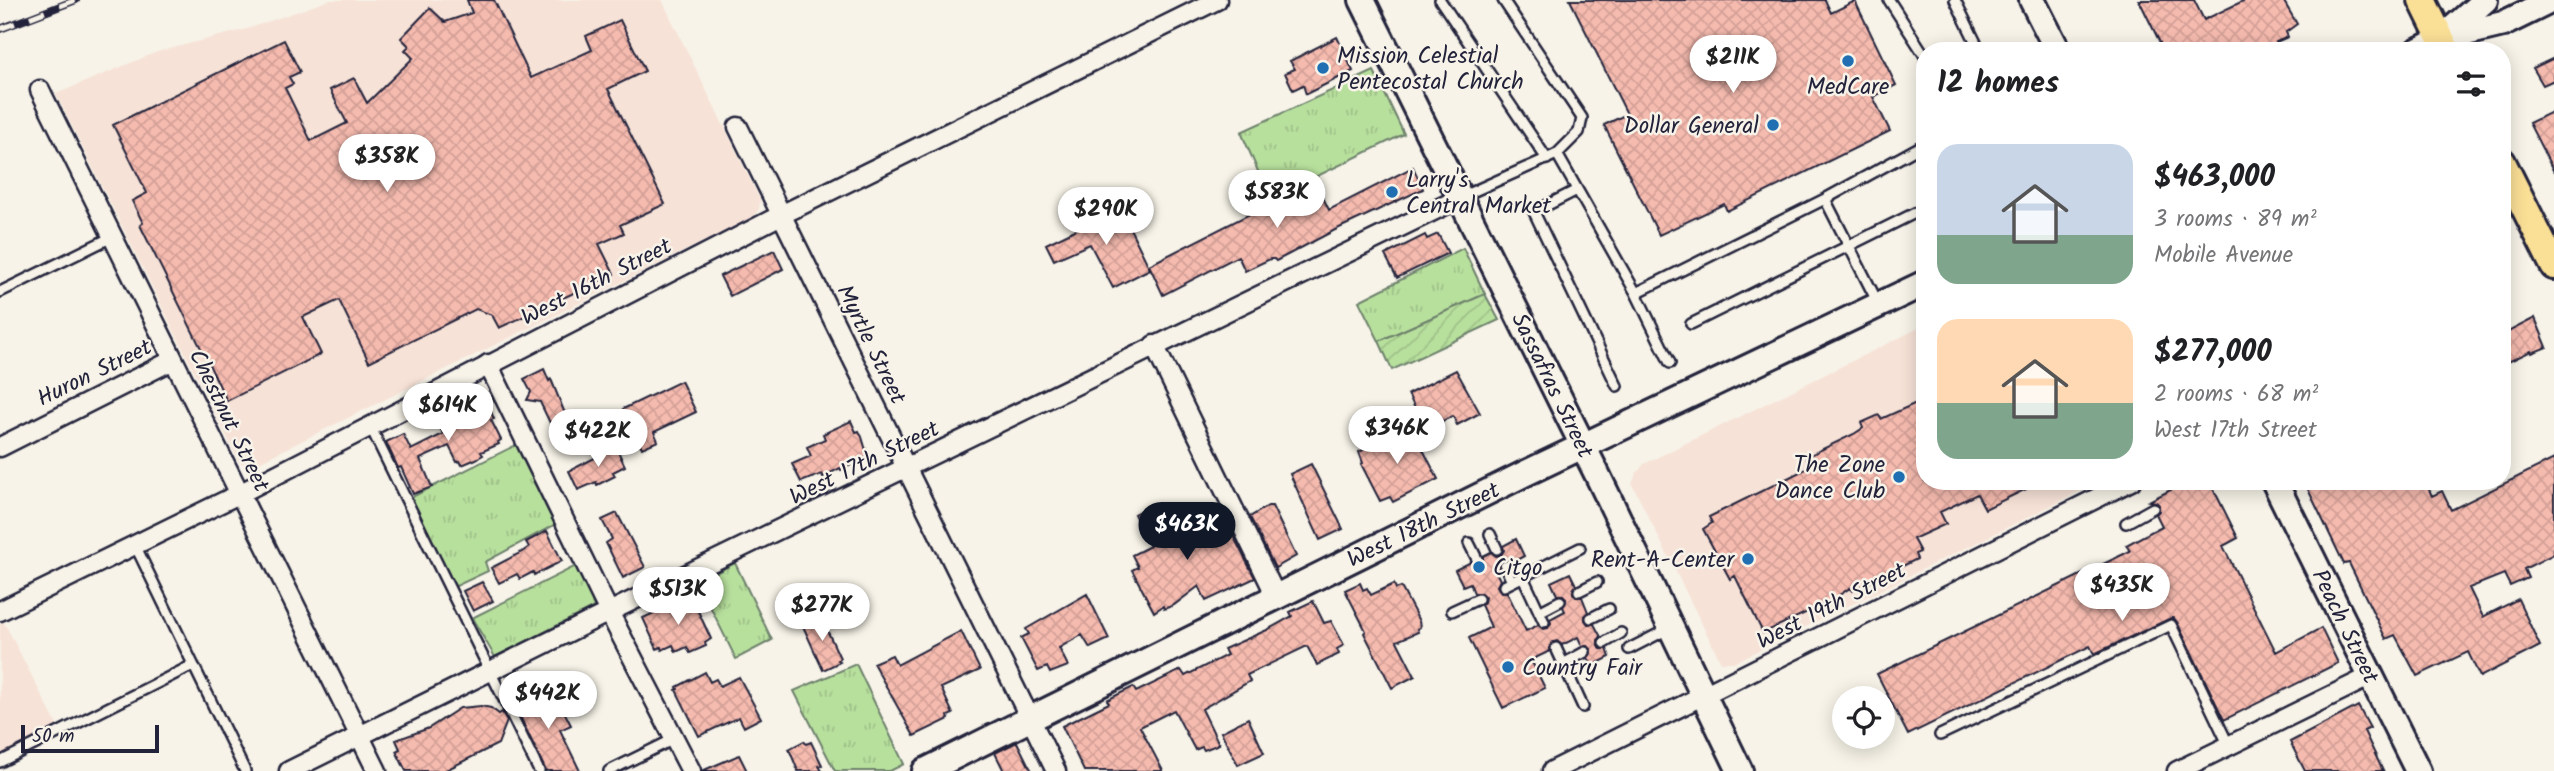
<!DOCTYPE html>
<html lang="en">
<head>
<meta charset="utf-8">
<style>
  :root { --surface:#fff; --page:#f6f6f6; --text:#202124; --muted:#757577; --accent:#111827 }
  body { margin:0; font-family:Kalam,sans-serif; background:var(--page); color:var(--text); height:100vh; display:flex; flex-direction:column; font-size:26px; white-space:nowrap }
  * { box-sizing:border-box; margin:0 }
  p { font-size:23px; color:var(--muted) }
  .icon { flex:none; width:38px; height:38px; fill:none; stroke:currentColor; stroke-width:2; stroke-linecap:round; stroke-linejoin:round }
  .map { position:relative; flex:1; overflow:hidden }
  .panel { position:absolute; left:1916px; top:42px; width:595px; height:448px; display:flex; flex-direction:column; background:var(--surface); border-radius:28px; box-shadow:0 4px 18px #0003 }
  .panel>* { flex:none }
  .buttons { position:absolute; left:1832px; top:686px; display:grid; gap:14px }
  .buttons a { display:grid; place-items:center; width:63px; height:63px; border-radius:50%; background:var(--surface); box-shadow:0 4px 18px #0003; font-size:35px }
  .scale { position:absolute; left:21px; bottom:18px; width:138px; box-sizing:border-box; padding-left:7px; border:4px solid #22223b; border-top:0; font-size:19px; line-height:24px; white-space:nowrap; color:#22223b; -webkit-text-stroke:5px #f7f3e8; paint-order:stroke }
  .price { position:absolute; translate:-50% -60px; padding:0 16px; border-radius:24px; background:#fff; color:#222; font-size:23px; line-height:46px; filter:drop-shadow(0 2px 4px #0008) }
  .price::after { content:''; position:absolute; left:50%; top:42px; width:21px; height:16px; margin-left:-10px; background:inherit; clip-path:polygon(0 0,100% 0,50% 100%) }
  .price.current { background:var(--accent); color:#fff }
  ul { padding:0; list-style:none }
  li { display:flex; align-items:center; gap:21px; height:175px; padding:0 21px }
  li span { display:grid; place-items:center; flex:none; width:196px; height:140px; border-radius:21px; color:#555 }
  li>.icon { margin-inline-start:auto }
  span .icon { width:84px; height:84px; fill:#fffc; stroke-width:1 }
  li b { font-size:30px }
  h2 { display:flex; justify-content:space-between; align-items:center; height:84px; padding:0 21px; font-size:30px }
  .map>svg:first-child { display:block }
  .built { fill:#f7e2d7 }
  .grass { fill:url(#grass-tufts); stroke:#6d816c; stroke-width:2 }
  .garden { fill:url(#garden-furrows); stroke:#6d816c; stroke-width:2 }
  .building { fill:url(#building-cross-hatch); stroke:#22223b; stroke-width:2 }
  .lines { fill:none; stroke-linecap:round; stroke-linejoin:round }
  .lane-casing { stroke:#22223b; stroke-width:14 }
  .street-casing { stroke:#22223b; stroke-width:23 }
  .secondary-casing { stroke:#22223b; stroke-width:30 }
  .primary-casing { stroke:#22223b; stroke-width:32 }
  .lane { stroke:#f7f3e8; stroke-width:9 }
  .street { stroke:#f7f3e8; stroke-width:18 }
  .secondary { stroke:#f7f3e8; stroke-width:24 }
  .primary { stroke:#fadf96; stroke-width:26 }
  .rail-casing { stroke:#22223b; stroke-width:8 }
  .rail { stroke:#f7f3e8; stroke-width:5; stroke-dasharray:16; stroke-linecap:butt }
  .poi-dot { fill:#1f6fb2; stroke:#f7f3e8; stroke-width:2.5 }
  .labels { text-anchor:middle; stroke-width:5; stroke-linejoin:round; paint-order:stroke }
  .poi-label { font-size:23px; fill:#22223b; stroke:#f7f3e8; text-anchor:start }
  .street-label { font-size:23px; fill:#22223b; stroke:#f7f3e8 }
</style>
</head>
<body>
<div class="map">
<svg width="2554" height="771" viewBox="0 0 2554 771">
  <defs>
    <pattern id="grass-tufts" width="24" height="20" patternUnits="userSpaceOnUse" patternTransform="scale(1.75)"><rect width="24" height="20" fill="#b8e09d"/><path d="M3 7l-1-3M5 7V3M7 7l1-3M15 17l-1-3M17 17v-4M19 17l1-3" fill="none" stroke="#9ec088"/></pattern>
    <pattern id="garden-furrows" width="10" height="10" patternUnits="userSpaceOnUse" patternTransform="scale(1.75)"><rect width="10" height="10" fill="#b8e09d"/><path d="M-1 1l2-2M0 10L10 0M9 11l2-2" fill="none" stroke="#9ec088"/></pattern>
    <pattern id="building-cross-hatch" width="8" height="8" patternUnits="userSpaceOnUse" patternTransform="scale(1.75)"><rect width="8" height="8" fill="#f6bbaf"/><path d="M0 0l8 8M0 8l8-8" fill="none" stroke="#d3a097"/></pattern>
  </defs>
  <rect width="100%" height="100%" fill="#f7f3e8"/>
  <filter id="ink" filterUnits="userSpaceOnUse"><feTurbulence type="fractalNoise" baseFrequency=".0143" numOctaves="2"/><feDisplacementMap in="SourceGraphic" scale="14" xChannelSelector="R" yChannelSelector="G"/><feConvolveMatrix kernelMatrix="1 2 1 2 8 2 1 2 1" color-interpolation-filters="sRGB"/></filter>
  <g filter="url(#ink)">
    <path class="built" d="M330,0h332l98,200 -1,9 -6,8 -498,247 -15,-1 -184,-369 101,-42 90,-23z
      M1925,325v156h176l-366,181h-14l-89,-178 4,-10 8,-10z
      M4,622l54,105 -58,29v-132z"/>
    <path class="grass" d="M1374,71l30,63 -134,65 -29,-67z
      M1463,248l22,46 -106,47 -20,-40z
      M518,444l40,79 -73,39 3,9 -34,16 -44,-89z
      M735,563l37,77 -36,19 -38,-77z
      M578,565l20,40 -103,52 -23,-39z
      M856,664l48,100 -14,7h-55l-41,-80z"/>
    <path class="garden" d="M1485,294l14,26 -107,50 -13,-29z"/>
    <path class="building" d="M467,0h27l37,78 61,-28 -6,-14 34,-16 25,51 -37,18 57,115 -45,21 4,8 -25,11 15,30 -115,54 -7,-13 -16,-6 -107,53 -30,-62 -36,17 18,37 -94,47 -87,-176 3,-2 -11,-22 15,-8 -34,-68 171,-85 16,32 -11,5 4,7 -8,4 26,53 36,-18 -17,-33 24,-12 13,25 46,-45 -8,-8 4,-4 -8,-8 29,-30 15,14 27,-9z
      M1570,0h255l6,13 24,-12 41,84 -23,12 17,34 -163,80 -3,-7 -65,31 -55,-110 23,-11z
      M2139,0h55l10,20 41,-20h38l14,24 -11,8 2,5 -12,5 4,9h-116z
      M1337,37l16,34 -47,23 -3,-9 -10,5 -8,-17 10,-4 -5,-8z
      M2554,58v22l-11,5 -10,-17z
      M2554,111v61l-25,-49z
      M1413,167l10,22 -88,41 -59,31 -2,-2h-4l-25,12 -7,-15 -75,39 -14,-30 166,-84 14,29z
      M1120,208l30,61 -37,19 -23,-44 -36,16 -8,-16z
      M1438,234l10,19 -51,25 -12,-23 40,-20 2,4z
      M774,250l9,19 -53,27 -10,-20z
      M2535,318l12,29 -15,6 -1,-2 -29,14v-30z
      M544,369l5,12 2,-2 15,37 -16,7 -10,-21 -13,-2 4,-8 -7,-13z
      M1456,370l24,43 -23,12 -4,-9 -28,13 -17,-35z
      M681,381l15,31 -42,20 4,9 -16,7 -19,-39z
      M485,398l9,21 -3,1 10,20 -3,2 1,2 -18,8 2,3 -7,4 -14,6 -2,-4 -3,1 -8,-16 -29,13 12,28 -19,7 -12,-27 -3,1 -12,-26 17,-8 8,16 32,-16 -6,-14z
      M1925,399v82h118l-58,28 -8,-15 -37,18 6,12 -33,15 7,13 -5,2 2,5 -65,32 -2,-3 -21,14 -66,31 -28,-57 -5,3 -27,-50 9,-6 -3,-6 101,-50 -4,-10 48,-23 9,-6 -2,-5 18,-8 2,4z
      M851,421l5,11 3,-1 3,6 6,20 -27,13 -1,-2 -17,9 -1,-3 -21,8 -9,-18 19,-8 -4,-9 18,-8 -2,-5z
      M1411,426l27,53 -45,23 -3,-5 -10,4 -19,-37 2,-1 -4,-11z
      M616,447l9,19 -12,6 2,4 -18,9 -1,-3 -18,8 -9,-19z
      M2554,459v95l-30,15 4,9 -18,8 -6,-12 -35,14 14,29 35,-18 22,47 -60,31 -12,-25 -51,24 -22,-41 -9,4 -37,-76 -5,1 -40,-83h121l7,15 10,-5 9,19z
      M1311,464l32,65 -23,11 -30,-66z
      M2188,481h15l3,6 7,1 25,50 -15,8 53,106 45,-24 17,35 -114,57 -47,-98 -3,-4h-3l-77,36 -4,-8 -182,89 -31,-61 253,-123 -4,-6 36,-19 -6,-12 3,-3v-6l-3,-3 -7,-1z
      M1153,504l14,27 15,-6 8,16 36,-19 29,56 -49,23 -7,-15 -25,19 -10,4 -1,-3 -9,6 -22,-42 6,-3 -6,-12 18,-9 -16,-32z
      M1268,506h4l24,50 -21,12 -25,-51z
      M617,513l28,54 -22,11 -17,-35 6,-4 -10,-19z
      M547,531l15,30 -28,14 -1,-3 -13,7 -3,-5 -18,9 -8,-15 31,-16 7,-5 -3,-5z
      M1516,539l8,17 -13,7 -6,-4 -5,2 -1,8 -4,1 5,10 -3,6 4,6h6l19,39 12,-6 5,4 5,-1 3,-5 -1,-4 15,-8 -2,-4 3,-9 -3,-3h-6l-6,-13 19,-9 6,12 -3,8 3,4h6l6,15 -3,3v5l3,4h6l7,13 -3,3v6l3,3h6l3,8 -18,9 -4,-8 3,-9 -3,-3h-6l-4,-9 -16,8 -5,-4 -4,1 -3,9 -19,9 14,28 -42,20 -34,-70 22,-11 -10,-22 3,-3 1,-5 -4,-4h-7l-4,-10 -7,3 -8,-16 16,-8 5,4 5,-1 2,-9 8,-4 5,4 5,-1 3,-5 -1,-4z
      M482,582l11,19 -20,10 -10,-20z
      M1360,583l3,7 4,-2 4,7 23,-11 2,5 5,-2 18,34 1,6 -3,2 1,3 -21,9 18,35 -23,12 -28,-55 2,-2 -21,-41z
      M1087,594l22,45 -19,9 -8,-13 -23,13 9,18 -18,7 -3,-6 -9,4 -17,-33 8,-4 -3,-5z
      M691,596l20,43 -6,4 1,3 -16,7 -3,-6 -11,5 -3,-7 -11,5 -1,-3 -4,2 -14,-31z
      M1313,601l11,22 7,-2 13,24 -7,4 2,5 -22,11 -10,-19 -60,29 3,6 -48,28 17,35 -15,6 -2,-3 -7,3 -21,-40 -34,17 23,44h-79l-22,-45 47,-23 -2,-3 26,-13 3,5 45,-22 4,6 42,-21 -3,-6 43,-19 25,-14 -2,-4z
      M820,615l20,43 -2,2 2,2 -17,8 -21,-46z
      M961,631l19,39 -39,18 12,26 -5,2 1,3 -35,17 -41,-73 19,-8 5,10z
      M705,672l5,10 6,-3 4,7 19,-9 22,41 -17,9 -5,-10 -40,19 -23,-46 2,-1 -1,-2z
      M552,688l19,37 -11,5 20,41h-34l-31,-65z
      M481,706l10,2 8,6 3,-2 5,9 -9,23 -54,27h-38l-10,-20 4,-2 -4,-9 33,-12 31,-20z
      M2358,706l12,22 -6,3 19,40h-78l-15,-29z
      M1248,718l16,35 -26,12 -17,-33z
      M804,741l2,3 5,-2 11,23 -3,1 3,5h-24l-9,-22z
      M1017,742l11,22 4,7h-28l-9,-18z
      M739,755l8,16h-45z"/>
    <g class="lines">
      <defs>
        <path id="lane" d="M1440,0l107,159
          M1503,0l79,118 -3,14 -22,22
          M1889,0l36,56
          M1955,0l25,51
          M1577,190l-43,22 83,174
          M1463,196l94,-42 79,139 189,-94
          M0,292l112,-55
          M1636,293l34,70
          M1879,305l-54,-106 100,-55
          M1691,324l234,-116
          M370,426l169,345
          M2210,482l2,-1
          M2126,523l27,-15
          M1490,534l7,15
          M1469,543l8,16
          M135,545l110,226
          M1505,566l7,16
          M1523,577l21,45
          M1504,586l76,-38
          M1579,591l18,-9
          M1452,611l26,-12
          M1539,612l21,-11
          M1591,618l18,-9
          M1604,643l17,-10
          M1556,648l27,59
          M1629,649l39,-20
          M1563,664l22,-12
          M1940,735l231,-110 58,121
          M0,762l193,-97
          M609,771l65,-32"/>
        <path id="street" d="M40,90l337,681
          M738,127l318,644
          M1154,345l123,253
          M488,364l121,248 82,159
          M0,447l173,-87
          M0,611l239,-117 542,-279 436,-215
          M289,771l320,-159 851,-414
          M1552,771l579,-290
          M2177,771l194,-95"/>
        <path id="secondary" d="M1362,0l235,474 143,297
          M2032,0l26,51
          M2442,38l43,-38
          M2417,51l24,-12 62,-15 49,-24
          M2274,481l144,290
          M925,771l601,-298 399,-190"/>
        <path id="primary" d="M2422,0l25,51
          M2502,162l52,104"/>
      </defs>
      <use href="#lane" class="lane-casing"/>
      <use href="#street" class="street-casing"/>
      <use href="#secondary" class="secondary-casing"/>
      <use href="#primary" class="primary-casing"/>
      <use href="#lane" class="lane"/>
      <use href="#street" class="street"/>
      <use href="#secondary" class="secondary"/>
      <use href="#primary" class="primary"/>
      <defs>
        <path id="rail" d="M0,29l76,-29"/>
      </defs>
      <use href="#rail" class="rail-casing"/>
      <use href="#rail" class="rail"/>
    </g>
  </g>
  <g class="poi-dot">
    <circle cx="1848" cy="61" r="7"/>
    <circle cx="1323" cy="68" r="7"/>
    <circle cx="1773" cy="125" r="7"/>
    <circle cx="1392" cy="192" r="7"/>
    <circle cx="1899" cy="477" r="7"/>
    <circle cx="1748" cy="559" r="7"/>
    <circle cx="1479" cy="567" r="7"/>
    <circle cx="1508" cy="667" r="7"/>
  </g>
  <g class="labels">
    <g class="poi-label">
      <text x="1337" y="63">Mission Celestial<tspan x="1337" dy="26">Pentecostal Church</tspan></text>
      <text x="1848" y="94" text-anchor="middle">MedCare</text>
      <text x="1759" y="133" text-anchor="end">Dollar General</text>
      <text x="1406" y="187">Larry's<tspan x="1406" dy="26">Central Market</tspan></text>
      <text x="1885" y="472" text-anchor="end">The Zone<tspan x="1885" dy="26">Dance Club</tspan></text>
      <text x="1734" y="567" text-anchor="end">Rent-A-Center</text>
      <text x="1493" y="575">Citgo</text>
      <text x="1522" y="675">Country Fair</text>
    </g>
    <g class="street-label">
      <text transform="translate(596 281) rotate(-27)" y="8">West 16th Street</text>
      <text transform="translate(872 344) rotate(64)" y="8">Myrtle Street</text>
      <text transform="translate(94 372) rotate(-26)" y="8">Huron Street</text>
      <text transform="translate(1553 385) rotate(64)" y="8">Sassafras Street</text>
      <text transform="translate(230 420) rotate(64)" y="8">Chestnut Street</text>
      <text transform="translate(864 462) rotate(-26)" y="8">West 17th Street</text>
      <text transform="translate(1423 524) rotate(-26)" y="8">West 18th Street</text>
      <text transform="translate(1831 605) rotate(-27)" y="8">West 19th Street</text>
      <text transform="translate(2346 626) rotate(64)" y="8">Peach Street</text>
    </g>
  </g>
</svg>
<div class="buttons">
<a><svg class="icon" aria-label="locate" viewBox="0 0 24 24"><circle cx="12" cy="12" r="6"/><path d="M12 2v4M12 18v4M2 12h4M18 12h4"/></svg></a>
</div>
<div class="scale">50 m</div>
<b class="price" style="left:1733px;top:95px">$211K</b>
<b class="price" style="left:387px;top:194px">$358K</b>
<b class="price" style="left:1277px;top:230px">$583K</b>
<b class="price" style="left:1106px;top:247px">$290K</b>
<b class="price" style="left:448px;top:443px">$614K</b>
<b class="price" style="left:1397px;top:466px">$346K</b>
<b class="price" style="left:598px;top:469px">$422K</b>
<b class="price current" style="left:1187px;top:562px">$463K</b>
<b class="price" style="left:2122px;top:623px">$435K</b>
<b class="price" style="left:678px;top:627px">$513K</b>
<b class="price" style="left:822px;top:643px">$277K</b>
<b class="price" style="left:548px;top:731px">$442K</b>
<section class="panel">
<h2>12 homes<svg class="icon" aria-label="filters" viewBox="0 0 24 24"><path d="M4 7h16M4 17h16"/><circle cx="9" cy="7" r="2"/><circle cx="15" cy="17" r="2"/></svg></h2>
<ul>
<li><span style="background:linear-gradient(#c9d6e8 65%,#7fa58c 0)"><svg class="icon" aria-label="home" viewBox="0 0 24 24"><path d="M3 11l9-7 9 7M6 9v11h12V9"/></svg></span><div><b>$463,000</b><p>3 rooms · 89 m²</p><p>Mobile Avenue</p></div></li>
<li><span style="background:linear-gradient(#ffd9b3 60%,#7fa58c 0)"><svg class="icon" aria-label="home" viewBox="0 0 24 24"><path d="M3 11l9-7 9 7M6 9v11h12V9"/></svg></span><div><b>$277,000</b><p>2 rooms · 68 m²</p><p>West 17th Street</p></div></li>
</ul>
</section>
</div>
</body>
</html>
